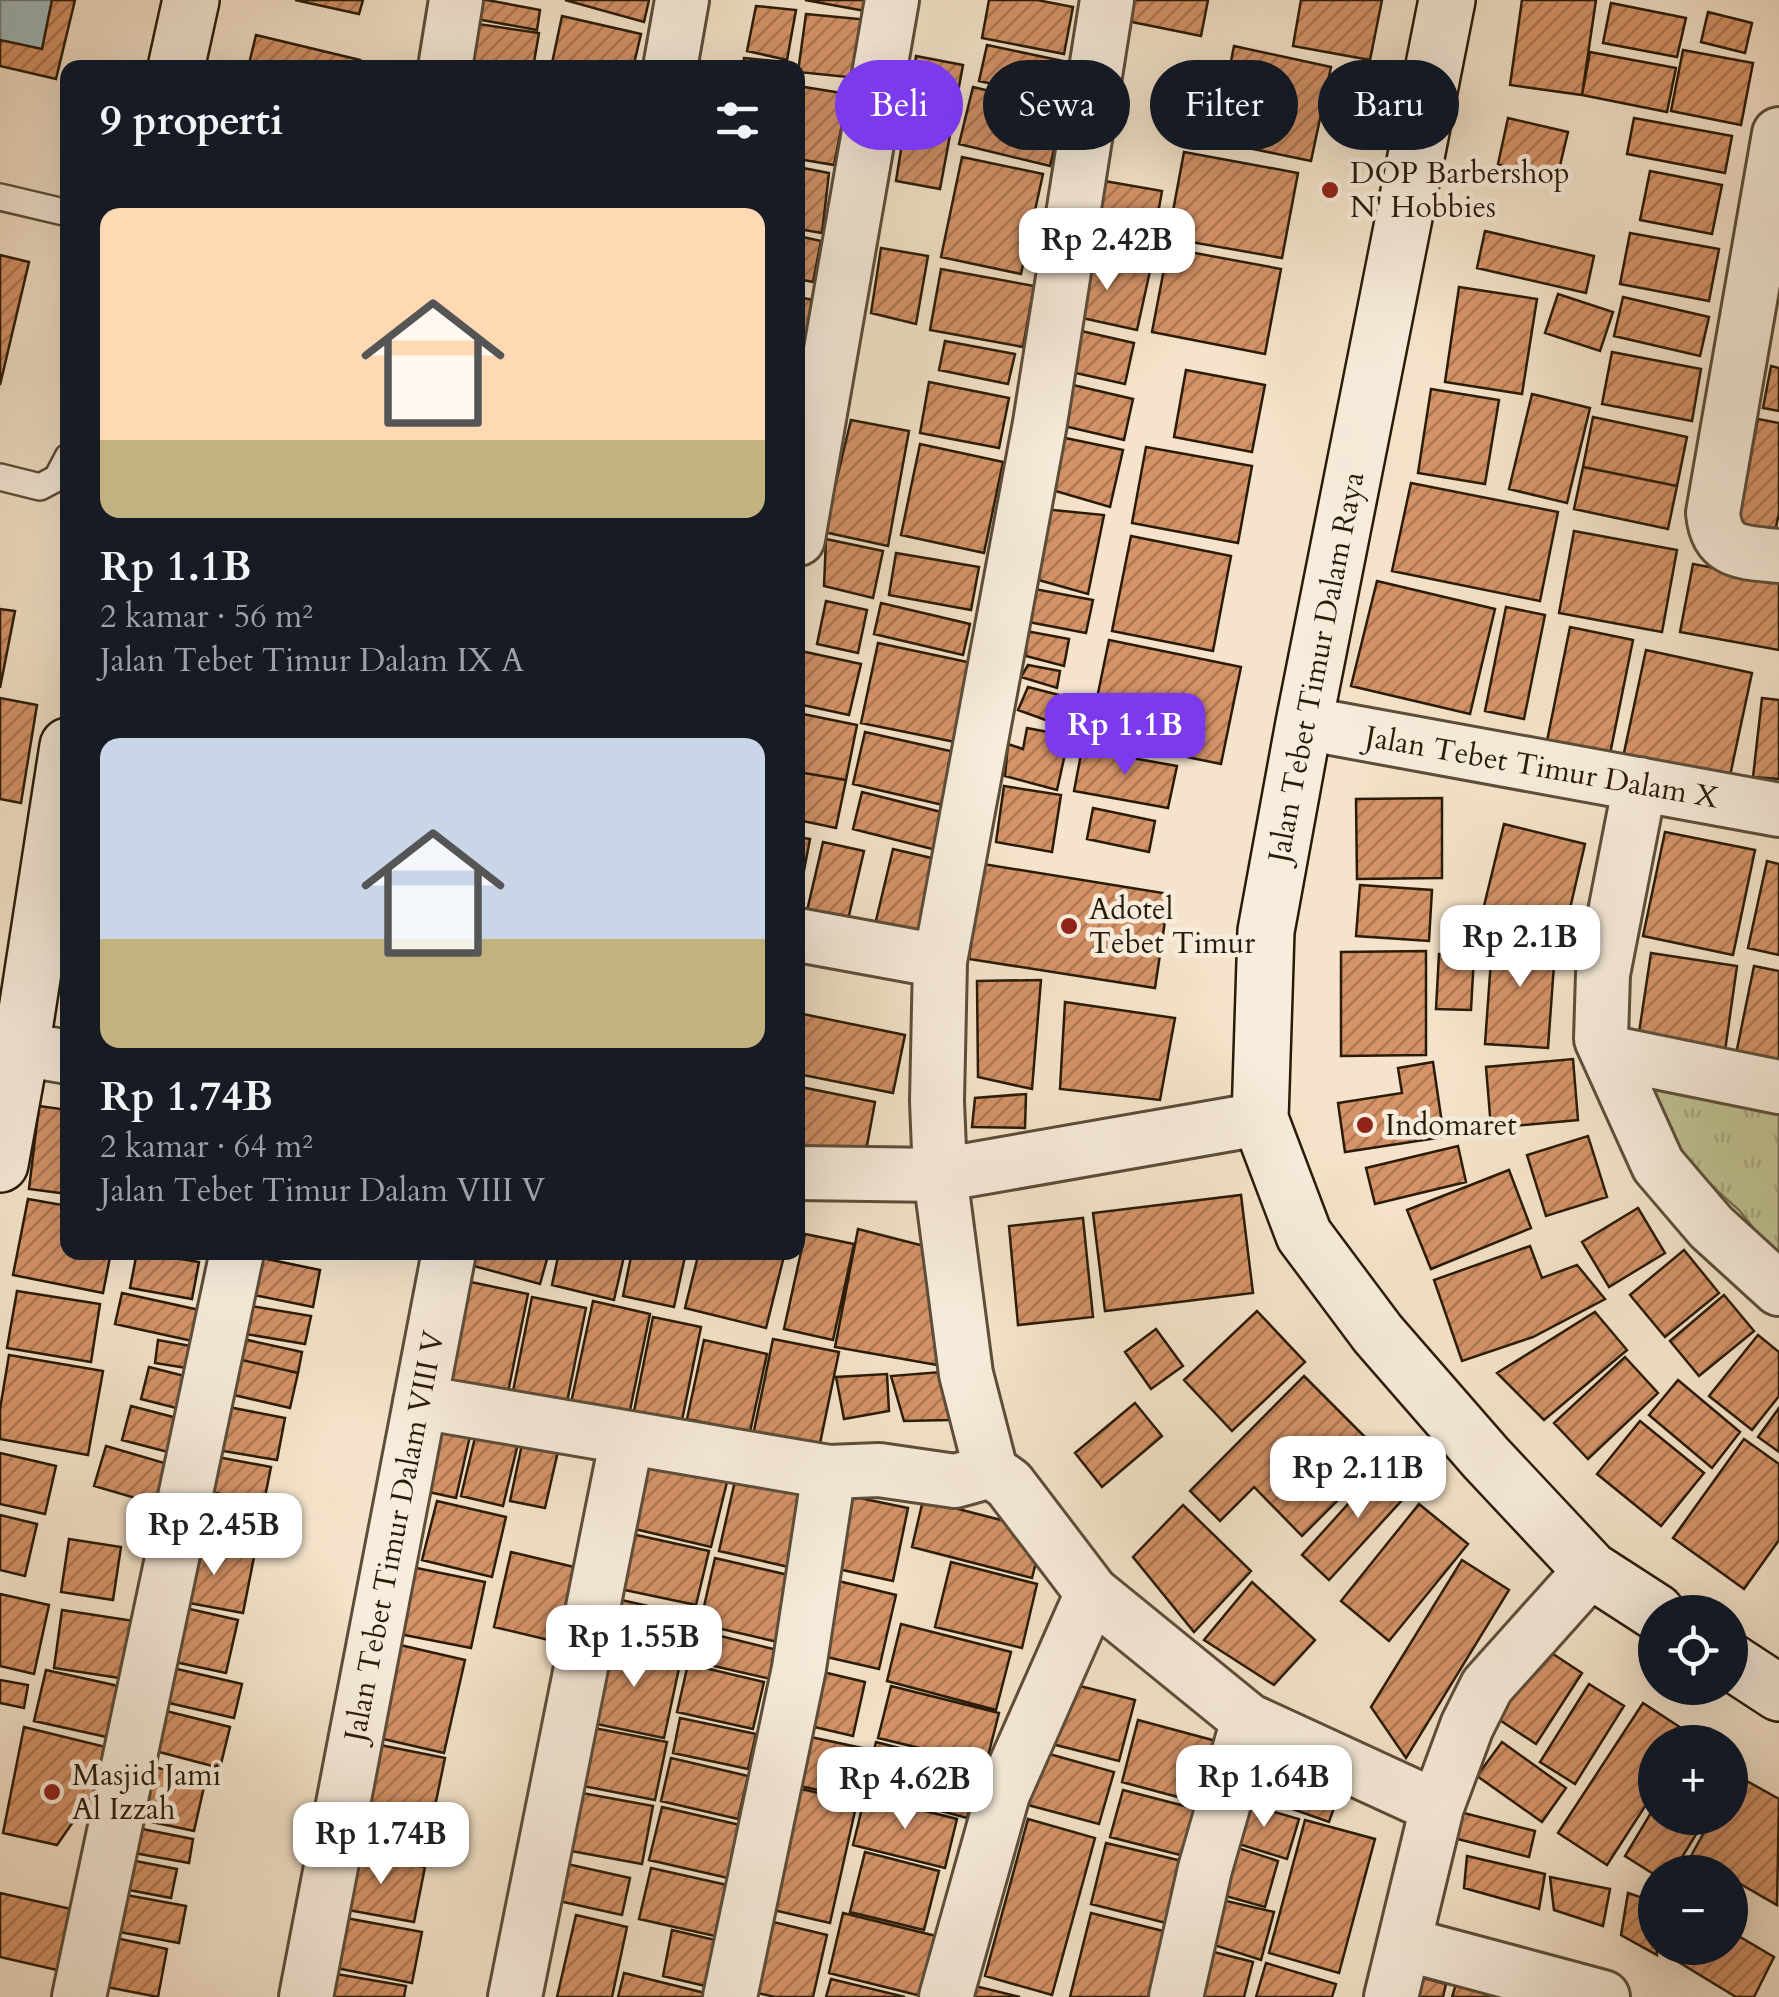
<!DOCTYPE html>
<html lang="id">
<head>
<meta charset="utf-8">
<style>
  :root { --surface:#171b24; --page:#242831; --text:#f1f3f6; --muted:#9ea1a6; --accent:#7c3aed }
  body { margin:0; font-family:Cardo,serif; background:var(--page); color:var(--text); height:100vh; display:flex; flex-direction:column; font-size:38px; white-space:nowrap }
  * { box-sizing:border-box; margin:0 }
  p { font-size:32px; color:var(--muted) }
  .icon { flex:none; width:55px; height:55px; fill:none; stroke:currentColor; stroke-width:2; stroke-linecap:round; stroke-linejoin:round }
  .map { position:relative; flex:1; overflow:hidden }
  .sheet { position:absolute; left:60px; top:60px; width:745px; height:1200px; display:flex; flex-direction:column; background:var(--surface); border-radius:20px; box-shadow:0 10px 40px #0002 }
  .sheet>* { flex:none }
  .hud { position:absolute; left:835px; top:60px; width:792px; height:90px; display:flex; gap:20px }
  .controls { position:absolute; left:1638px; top:1595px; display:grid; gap:20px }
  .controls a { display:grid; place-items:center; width:110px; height:110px; border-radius:50%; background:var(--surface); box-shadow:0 10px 40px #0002; font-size:50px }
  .price { position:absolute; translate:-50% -85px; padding:0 22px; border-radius:20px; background:#fff; color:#222; font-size:32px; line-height:65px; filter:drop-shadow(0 2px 5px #0008) }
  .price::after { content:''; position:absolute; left:50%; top:60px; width:30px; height:22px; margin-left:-15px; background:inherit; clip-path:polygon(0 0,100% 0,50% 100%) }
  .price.on { background:var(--accent); color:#fff }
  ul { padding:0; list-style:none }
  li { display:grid; align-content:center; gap:20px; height:530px; padding:0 40px }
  li span { display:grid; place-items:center; height:310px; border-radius:20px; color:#555 }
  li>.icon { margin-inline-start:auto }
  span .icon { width:180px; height:180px; fill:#fffc; stroke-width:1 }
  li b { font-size:42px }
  h2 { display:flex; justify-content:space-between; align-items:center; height:120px; padding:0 40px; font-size:42px }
  .chip { padding:0 35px; border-radius:45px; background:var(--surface); box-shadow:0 10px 40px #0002; font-size:35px; line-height:90px }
  .chip.on { background:var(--accent); color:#fff }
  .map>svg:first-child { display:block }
  .park { fill:url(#park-tufts); stroke:#746f4e; stroke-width:2.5 }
  .water { fill:#a0bcc1; stroke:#707c77; stroke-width:2.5 }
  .building { fill:url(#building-hatch); stroke:#291b08; stroke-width:2.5 }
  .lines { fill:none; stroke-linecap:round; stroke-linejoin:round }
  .lane-casing { stroke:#5c4d39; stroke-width:30 }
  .street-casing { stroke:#5c4d39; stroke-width:58 }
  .secondary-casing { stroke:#291b08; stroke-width:60 }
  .lane { stroke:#f8eddd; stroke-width:25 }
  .street { stroke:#f8eddd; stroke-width:52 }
  .secondary { stroke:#f8eddd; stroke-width:55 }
  .poi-dot { fill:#8f2418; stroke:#f8eddd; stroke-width:4 }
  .labels { text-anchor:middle; stroke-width:9; stroke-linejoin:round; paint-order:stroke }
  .poi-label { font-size:30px; fill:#291b08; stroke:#f8eddd; text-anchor:start }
  .street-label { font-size:30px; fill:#291b08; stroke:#f8eddd }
</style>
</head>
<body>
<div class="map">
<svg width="1779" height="1997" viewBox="0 0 1779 1997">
  <defs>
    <pattern id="park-tufts" width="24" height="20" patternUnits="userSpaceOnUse" patternTransform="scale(2.5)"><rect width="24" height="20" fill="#c0c394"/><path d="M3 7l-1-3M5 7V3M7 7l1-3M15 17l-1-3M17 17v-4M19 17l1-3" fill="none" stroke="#a5a77e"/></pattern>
    <pattern id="building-hatch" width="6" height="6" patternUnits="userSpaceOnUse" patternTransform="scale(2.5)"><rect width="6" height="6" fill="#d59368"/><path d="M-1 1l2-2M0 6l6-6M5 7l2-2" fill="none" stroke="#ad7754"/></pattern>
  </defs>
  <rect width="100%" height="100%" fill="#f5e4cb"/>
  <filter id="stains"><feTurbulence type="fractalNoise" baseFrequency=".002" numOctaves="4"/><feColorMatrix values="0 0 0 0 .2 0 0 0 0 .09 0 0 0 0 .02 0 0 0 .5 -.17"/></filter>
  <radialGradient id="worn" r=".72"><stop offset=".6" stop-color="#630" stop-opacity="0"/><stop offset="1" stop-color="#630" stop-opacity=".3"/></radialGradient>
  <path class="park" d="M1645,1077l134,25v158l-40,-50 -70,-62z"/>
  <path class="water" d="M0,0h52l-10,49 -42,-9z"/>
  <path class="building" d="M52,0h23l-19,79 -56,-13v-26l42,9z
    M295,0h68l-4,14z
    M467,0h20l53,10 -3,20 -72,-13z
    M565,0h84l-5,22z
    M805,0h73l-2,13z
    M989,0h48l36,7 -9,47 -82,-16z
    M1126,0h82l-7,36 -79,-16z
    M1301,0h81l-12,60 -77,-14z
    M1522,0h74l-14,95 -72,-10z
    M1611,3l75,15 -9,39 -74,-14z
    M756,6l40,4 -9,50 -40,-9z
    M1708,12l44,11 -7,30 -44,-11z
    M806,14l64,6 -13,58 -59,-6z
    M562,16l79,18 -8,34h-82z
    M465,22l74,11 -6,35h-30l-43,-7z
    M256,35l104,25 -2,8h-110z
    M987,45l90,19 -8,37 -90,-20z
    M1234,46l97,21 -20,94 -96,-20z
    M1683,50l70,13 -12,62 -70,-14z
    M1590,52l86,16 -9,44 -85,-17z
    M916,56l47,9 -23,124 -44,-8z
    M744,58l42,4 -1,6h-42z
    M798,86l50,8 -14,71 -36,-6z
    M973,87l91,22 -14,57 -91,-22z
    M1508,118l60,14 -11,46 -59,-14z
    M1634,118l98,18 -7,37 -98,-19z
    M1184,152l114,21 -16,85 -114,-20z
    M962,157l81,17 -22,100 -80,-17z
    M798,167l31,6 -7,60 -24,-4z
    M1650,171l72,14 -10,49 -72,-14z
    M1093,179l69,12 -12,67 -68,-12z
    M1485,231l109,25 -8,37 -109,-25z
    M1630,233l89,16 -10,52 -89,-17z
    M798,236l23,5 -8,41 -15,-3z
    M881,248l47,8 -12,68 -45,-11z
    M1168,248l113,21 -16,85 -113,-22z
    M0,255l29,7 -29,123z
    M1076,257l74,14 -13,59 -73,-16z
    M941,269l93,17 -11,61 -93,-17z
    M1459,287l78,12 -15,95 -77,-12z
    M1558,294l55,18 -13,39 -55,-18z
    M798,297l25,5 -25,98z
    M1623,297l86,20 -9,39 -86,-20z
    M1068,328l66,15 -9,41 -67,-15z
    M945,341l70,13 -7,30 -69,-14z
    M1612,352l89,17 -9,52 -90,-17z
    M1771,366l8,2v43l-16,-3z
    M1186,370l79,15 -13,67 -78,-15z
    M1056,381l77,18 -9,41 -77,-18z
    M929,382l80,16 -10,50 -79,-15z
    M1431,389l68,11 -14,84 -67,-11z
    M1532,394l58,14 -23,95 -58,-14z
    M1593,417l94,20 -10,49 -94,-19z
    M1758,419l21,4v90l-8,37 -37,-7z
    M851,420l58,11 -21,115 -64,-14z
    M1051,435l72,15 -13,57 -68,-20z
    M920,444l83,18 -19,91 -83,-18z
    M1146,447l106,19 -14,77 -106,-20z
    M1583,467l94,19 -9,43 -94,-20z
    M1411,483l147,29 -18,89 -148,-30z
    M1043,509l61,6 -16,79 -60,-17z
    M1574,531l103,19 -15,82 -103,-19z
    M1131,536l100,20 -18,95 -101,-20z
    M826,539l57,12 -10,47 -49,-12z
    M896,553l83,14 -8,43 -82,-15z
    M1693,564l86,16v70l-99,-18z
    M1377,581l118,28 -25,105 -119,-28z
    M1024,587l69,13 -7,33 -68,-13z
    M826,601l41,9 -9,43 -41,-9z
    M881,603l89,21 -7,31 -89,-21z
    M1506,607l39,8 -21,104 -39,-8z
    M0,609l15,2 -15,77z
    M1570,627l63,13 -24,119 -63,-13z
    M1026,631l43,8 -5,27 -38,-10z
    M1109,640l132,27 -20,97 -132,-27z
    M878,643l94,20 -17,79 -94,-19z
    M1646,650l106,23 -24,112 -106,-23z
    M801,651l60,13 -12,51 -51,-11z
    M1028,665l32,6 -3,17 -36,-11z
    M1028,687l31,8 -5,28 -36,-13z
    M0,698l37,7 -16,98 -21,-4z
    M1762,698l17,2v79l-26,-2z
    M798,713l59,12 -11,55 -48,-8z
    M1027,728l42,8 -12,54 -52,-14 3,-32 15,5z
    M865,732l94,21 -12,53 -94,-22z
    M1082,749l95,17 -9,42 -94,-17z
    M798,772l48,8 -10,48 -38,-8z
    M1004,786l57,9 -9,57 -56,-10z
    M862,792l83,21 -9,37 -83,-21z
    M1442,798v80l-85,1 -1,-80z
    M1093,808l62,13 -6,31 -62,-13z
    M1504,824l81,20 -20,86 -82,-20z
    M1665,832l90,18 -22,105 -90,-19z
    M798,837l12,2 -12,63z
    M823,842l41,9 -17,73 -41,-9z
    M893,849l43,10 -19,80 -43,-10z
    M1767,861l12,3v91l-31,-7z
    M983,864l186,30 -14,94 -186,-29z
    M1360,885l72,5 -3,51 -73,-5z
    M1493,932l63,5 -8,111 -63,-4z
    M1426,951v104l-85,1v-104z
    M1651,953l86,13 -13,92 -87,-12z
    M1439,954l35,2 -3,54 -35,-1z
    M1754,966l25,5v97l-44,-9z
    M1041,980l-9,109 -54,-12 -1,-96z
    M1065,1002l110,16 -15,82 -100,-11z
    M798,1013l107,22 -12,58 -95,-19z
    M1573,1059l5,61 -87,8 -5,-61z
    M1433,1062l11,75 -99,15 -7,-49 64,-10 -4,-25z
    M801,1087l74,15 -11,60 -66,-12z
    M1026,1094l-1,34 -53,-1 3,-29z
    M39,1106l29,4v84l-39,-5z
    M1588,1136l19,61 -61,19 -19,-61z
    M1458,1146l8,36 -91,22 -9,-36z
    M1509,1170l22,58 -100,41 -24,-59z
    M1241,1195l12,98 -148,18 -12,-98z
    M28,1199l40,7v46h43l-8,41 -90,-18z
    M1638,1208l27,45 -56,34 -27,-45z
    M1083,1218l10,99 -75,8 -9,-99z
    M858,1229l70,18 9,118 -102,-18z
    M805,1234l49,10 -21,96 -49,-11z
    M1530,1246l12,32 35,-13 28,34 -72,38 -71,24 -28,-81z
    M1684,1250l35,43 -54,44 -35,-42z
    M137,1252l62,10 -7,37 -62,-11z
    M465,1252h84l-9,32 -77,-21z
    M559,1252h66l-11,48 -62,-15z
    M632,1252h54l-12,55 -51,-11z
    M699,1252h86l-19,76 -81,-20z
    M257,1257l63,13 -7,37 -64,-13z
    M466,1281l62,13 -22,108 -62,-13z
    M17,1291l83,13 -9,58 -84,-14z
    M122,1293l82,18 -7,31 -82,-18z
    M1724,1295l30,36 -55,45 -29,-35z
    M532,1297l54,11 -22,109 -54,-11z
    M593,1301l57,13 -21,101 -58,-12z
    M245,1305l66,11 -6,28 -65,-11z
    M1257,1311l48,51 -73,69 -48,-51z
    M1595,1312l32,38 -83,70 -47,-47z
    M653,1317l48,10 -20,98 -48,-9z
    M1156,1329l27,37 -32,23 -26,-37z
    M1758,1335l21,17v44l-27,34 -43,-34z
    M234,1337l68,15 -4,21 -69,-16z
    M773,1339l66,13 -21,101 -66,-13z
    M158,1340l38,7 -3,22 -38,-6z
    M704,1340l63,14 -17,78 -63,-13z
    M9,1355l94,16 -15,84 -88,-16v-30z
    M229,1357l69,16 -8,35 -69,-16z
    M1625,1357l33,36 -70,66 -34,-36z
    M149,1367l51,13 -8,32 -51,-13z
    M953,1371l-3,49 -46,1 -13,-45z
    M887,1374l2,37 -45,8 -8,-42z
    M1304,1376l79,79 -81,81 -48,-49 -34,34 -30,-30z
    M1678,1380l62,52 -28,36 -63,-53z
    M1135,1403l27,33 -60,51 -27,-34z
    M218,1405l67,13 -8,42 -66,-11z
    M131,1406l46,12 -9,34 -46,-12z
    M1779,1408v44l-21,-15z
    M433,1409l41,9 -18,80 -41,-9z
    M479,1421l42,10 -18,75 -42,-10z
    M1640,1421l64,52 -43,53 -64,-52z
    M525,1430l36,8 -16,70 -35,-7z
    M1744,1439l35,25v76l-35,49 -71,-51z
    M106,1446l79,23 -12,40 -79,-23z
    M0,1453l56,13 -11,48 -45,-10z
    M639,1453l90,21 -18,73 -89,-21z
    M207,1455l64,12 -7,35 -64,-12z
    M1386,1462l28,25 -85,93 -27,-25z
    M737,1472l74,17 -18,79 -74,-17z
    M199,1493l64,12 -8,46 -65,-12z
    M840,1494l68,14 -15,73 -69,-15z
    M923,1500l121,31 -12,47 -120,-31z
    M437,1501l69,16 -14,60 -70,-17z
    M1419,1504l49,40 -79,97 -48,-40z
    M1183,1505l68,66 -57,61 -61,-75z
    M0,1515l37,9 -12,52 -25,-6z
    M632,1534l77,17 -13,54 -76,-16z
    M69,1539l52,8 -8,53 -52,-8z
    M185,1543l69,14 -11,56 -70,-13z
    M511,1552l63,15 -17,75 -63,-15z
    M715,1558l82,19 -15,66 -82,-19z
    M1462,1560l47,30 -103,168 -35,-51z
    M951,1562l86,22 -15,64 -87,-21z
    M402,1565l83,17 -14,66 -82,-16z
    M826,1578l70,17 -17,74 -70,-16z
    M1252,1582l63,58 -41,45 -70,-45z
    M0,1594l49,11 -15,69 -34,-8z
    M617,1599l66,15 -8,37 -67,-16z
    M172,1605l66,15 -12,53 -65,-14z
    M62,1610l72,11 -8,58 -72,-11z
    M901,1624l110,28 -15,58 -109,-29z
    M696,1630l85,21 -6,29 -87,-20z
    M604,1642l77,17 -17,79 -77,-16z
    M400,1645l65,15 -21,93 -65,-15z
    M1544,1648l38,25 -46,71 -38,-25z
    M688,1664l76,18 -11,47 -76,-17z
    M164,1666l78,18 -8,34 -78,-18z
    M806,1668l59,14 -12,54 -60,-14z
    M46,1670l77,17 -12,51 -77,-17z
    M0,1680l28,5 -4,23 -24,-5z
    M1064,1682l71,18 -16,61 -71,-18z
    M1589,1684l35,22 -49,78 -35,-22z
    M891,1686l108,27 -13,51 -108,-26z
    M1643,1703l49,32 -5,7h-32v49l-48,74 -49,-32z
    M154,1708l76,19 -10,41 -76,-20z
    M680,1718l76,16 -8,35 -75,-16z
    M1138,1720l78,21 -16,62 -78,-21z
    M24,1727l98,24 -65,94 -54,-12z
    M594,1728l73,14 -12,58 -72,-14z
    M792,1733l70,15 -11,49 -70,-15z
    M876,1742l104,27 -13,49 -103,-28z
    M1502,1742l64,46 -24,34 -65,-46z
    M370,1743l75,15 -21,101 -74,-15z
    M1042,1752l72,20 -15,52 -71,-19z
    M671,1758l77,18 -10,43 -77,-18z
    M144,1765l62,13 -12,53 -61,-13z
    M1254,1771l82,31 -7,20 -82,-29z
    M1736,1775l43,24 -2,106 -47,-27v-6h-11l-28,-16 21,-38h18v-32z
    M797,1788l60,14 -27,121 -61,-14z
    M1123,1790l77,20 -12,47 -78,-20z
    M582,1793l71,13 -11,58 -71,-13z
    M865,1796l92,23 -12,49 -92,-23z
    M1239,1802l60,17 -12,40 -58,-18z
    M1655,1806v12h51l-33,54 -18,3 -30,-19z
    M662,1807l78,18 -12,53 -79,-18z
    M1444,1808l91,23 -6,26 -91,-23z
    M1028,1819l67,19 -43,157 -67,-19z
    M1305,1820l70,19 -36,134 -70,-20z
    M127,1826l66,13 -4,24 -66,-12z
    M1106,1843l76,18 -16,62 -75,-19z
    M1226,1844l52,17 -13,46 -54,-15z
    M348,1852l77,15 -11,55 -77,-14z
    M865,1852l74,19 -15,59 -74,-18z
    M1467,1856l78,18 -6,35 -75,-21z
    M120,1858l57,11 -6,29 -58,-11z
    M567,1864l63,14 -8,37 -63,-14z
    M651,1868l76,17 -12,51 -76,-17z
    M1550,1877l60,12 -7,37 -49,-16z
    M110,1892l76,14 -7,37 -76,-14z
    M0,1893l84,19 -14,61 -70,-16z
    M1628,1893l27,9 2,53 -36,-20z
    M1209,1897l65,15 -13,48 -63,-20z
    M843,1913l97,24 -15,60 -96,-24z
    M1091,1913l76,19 -16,65h-81z
    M576,1915l51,12 -15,70h-55z
    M335,1916l87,16 -10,51 -86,-17z
    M761,1919l66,16 -14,62h-38l-30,-7z
    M672,1930l43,10 -10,46 -42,-10z
    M1730,1931l44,26 -20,40h-18l-69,-42 3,-7h60z
    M102,1935l65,14 -9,48 -67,-13z
    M1198,1948l55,14 -9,35h-58z
    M1266,1963l70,21 -4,13h-76z
    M319,1971l87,15 -2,11h-90z
    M1401,1972l45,12 -3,13h-48z
    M624,1973l81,20 -1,4h-86z
    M831,1979l74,18h-79z
    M1456,1984l44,13h-48z
    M975,1986l45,11h-47z"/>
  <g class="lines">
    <defs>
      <path id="lane" d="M0,197l68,16
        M0,477l40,10 17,-9 11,-21"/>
      <path id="street" d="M1107,0l-67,423 -100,538 -3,140 3,74 26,199 25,97 18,13 83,109 156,127 189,87
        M445,68l11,-68
        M670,68l12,-68
        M1779,134l-66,379c4,42 31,39 66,43
        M798,539l94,-539
        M1304,723l475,87
        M1640,784l-37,190 -2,65 57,126 53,62 68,62
        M798,935l142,26
        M21,1049l47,8
        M1607,1052l172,35
        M798,1173l142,2 320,-56
        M420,1402l409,70 50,-2 76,11 36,-10
        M1405,1944l198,53
        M79,1997l158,-745
        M306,1997l143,-745
        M515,1997l112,-559
        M730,1997l69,-329 30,-196
        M946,1997l57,-203 89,-201
        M1176,1997l29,-128 43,-149
        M1391,1997l46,-190 30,-81 20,-40 104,-116"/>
      <path id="secondary" d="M1447,0l-143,723 -38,208 -6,188 44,116 74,99 108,124 105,112 65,42
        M176,68l15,-68
        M0,1164l21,-115 47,-303
        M1730,1661l49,32"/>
    </defs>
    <use href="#lane" class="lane-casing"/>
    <use href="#street" class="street-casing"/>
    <use href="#secondary" class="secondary-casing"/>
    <use href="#lane" class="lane"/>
    <use href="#street" class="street"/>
    <use href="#secondary" class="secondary"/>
  </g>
  <g class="poi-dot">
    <circle cx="1330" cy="190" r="10"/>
    <circle cx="1069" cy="926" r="10"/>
    <circle cx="1365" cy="1125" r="10"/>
    <circle cx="52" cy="1792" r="10"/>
  </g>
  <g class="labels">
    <g class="poi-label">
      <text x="1350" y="183">DOP Barbershop<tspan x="1350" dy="34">N' Hobbies</tspan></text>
      <text x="1089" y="919">Adotel<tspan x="1089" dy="34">Tebet Timur</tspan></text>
      <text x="1385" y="1135">Indomaret</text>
      <text x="72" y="1785">Masjid Jami<tspan x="72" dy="34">Al Izzah</tspan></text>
    </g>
    <g class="street-label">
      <text transform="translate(1316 667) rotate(-79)" y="10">Jalan Tebet Timur Dalam Raya</text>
      <text transform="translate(1542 767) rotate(10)" y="10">Jalan Tebet Timur Dalam X</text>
      <text transform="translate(394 1536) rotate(-79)" y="10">Jalan Tebet Timur Dalam VIII V</text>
    </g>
  </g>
  <rect width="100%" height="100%" filter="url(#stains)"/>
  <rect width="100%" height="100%" fill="url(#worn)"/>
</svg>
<div class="controls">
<a><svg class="icon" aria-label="locate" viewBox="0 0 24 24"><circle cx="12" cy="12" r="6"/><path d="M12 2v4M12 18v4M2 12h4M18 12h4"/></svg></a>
<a>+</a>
<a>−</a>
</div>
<b class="price" style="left:1107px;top:293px">Rp 2.42B</b>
<b class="price on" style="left:1125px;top:778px">Rp 1.1B</b>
<b class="price" style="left:1520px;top:990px">Rp 2.1B</b>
<b class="price" style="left:1358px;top:1521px">Rp 2.11B</b>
<b class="price" style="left:214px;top:1578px">Rp 2.45B</b>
<b class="price" style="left:634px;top:1690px">Rp 1.55B</b>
<b class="price" style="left:1264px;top:1830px">Rp 1.64B</b>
<b class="price" style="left:905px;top:1832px">Rp 4.62B</b>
<b class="price" style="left:381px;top:1887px">Rp 1.74B</b>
<div class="hud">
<a class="chip on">Beli</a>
<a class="chip">Sewa</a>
<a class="chip">Filter</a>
<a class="chip">Baru</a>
</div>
<section class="sheet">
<h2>9 properti<svg class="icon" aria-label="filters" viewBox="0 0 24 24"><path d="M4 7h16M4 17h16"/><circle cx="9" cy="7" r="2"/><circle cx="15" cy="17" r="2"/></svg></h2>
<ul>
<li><span style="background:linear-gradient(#ffd9b3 75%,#c2b280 0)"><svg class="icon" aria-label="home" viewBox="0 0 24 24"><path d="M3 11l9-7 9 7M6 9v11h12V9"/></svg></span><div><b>Rp 1.1B</b><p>2 kamar · 56 m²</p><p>Jalan Tebet Timur Dalam IX A</p></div></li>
<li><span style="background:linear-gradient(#c9d6e8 65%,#c2b280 0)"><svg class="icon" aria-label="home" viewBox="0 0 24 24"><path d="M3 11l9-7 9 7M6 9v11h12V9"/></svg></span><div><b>Rp 1.74B</b><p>2 kamar · 64 m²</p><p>Jalan Tebet Timur Dalam VIII V</p></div></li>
</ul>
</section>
</div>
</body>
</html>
